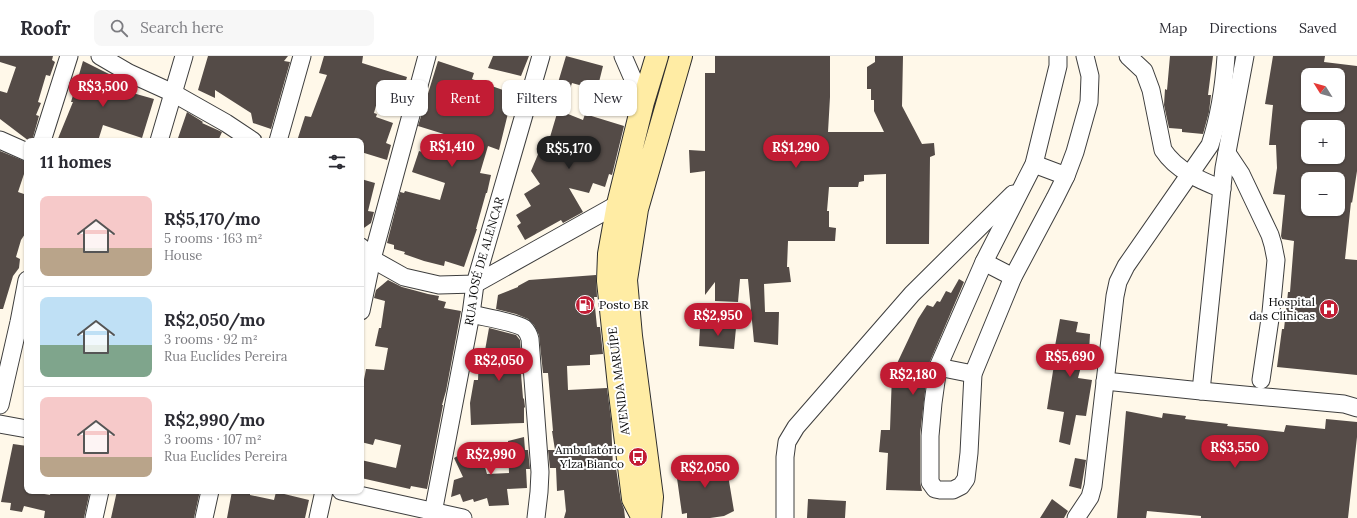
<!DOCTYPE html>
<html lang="en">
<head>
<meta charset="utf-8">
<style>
  :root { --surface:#fff; --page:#f7f7f7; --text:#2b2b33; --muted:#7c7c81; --line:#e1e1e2; --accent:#c21c34 }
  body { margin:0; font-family:Lora,serif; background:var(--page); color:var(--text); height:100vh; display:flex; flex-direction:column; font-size:15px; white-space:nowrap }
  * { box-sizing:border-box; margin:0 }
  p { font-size:13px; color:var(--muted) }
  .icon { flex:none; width:22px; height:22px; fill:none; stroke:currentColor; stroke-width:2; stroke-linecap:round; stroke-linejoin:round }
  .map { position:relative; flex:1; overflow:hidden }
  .details { position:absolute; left:24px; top:82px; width:340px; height:356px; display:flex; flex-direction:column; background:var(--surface); border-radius:8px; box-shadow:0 1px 3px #0004 }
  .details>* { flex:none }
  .hud { position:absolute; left:376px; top:24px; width:380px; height:36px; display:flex; gap:8px }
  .needle { width:26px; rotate:307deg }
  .fabs { position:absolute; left:1301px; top:12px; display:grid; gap:8px }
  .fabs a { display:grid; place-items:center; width:44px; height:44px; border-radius:8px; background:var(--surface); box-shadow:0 1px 3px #0004; font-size:20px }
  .price { position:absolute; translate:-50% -34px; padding:0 9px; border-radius:14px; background:var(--accent); color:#fff; font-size:13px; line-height:26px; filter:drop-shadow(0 1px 2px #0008) }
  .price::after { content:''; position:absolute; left:50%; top:24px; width:12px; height:9px; margin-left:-6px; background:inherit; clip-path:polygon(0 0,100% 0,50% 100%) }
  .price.selected { background:#222; color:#fff }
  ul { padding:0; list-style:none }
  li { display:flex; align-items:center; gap:12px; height:100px; padding:0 16px }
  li+li { border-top:1px solid var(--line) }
  li span { display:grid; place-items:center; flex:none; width:112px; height:80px; border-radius:8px; color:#555 }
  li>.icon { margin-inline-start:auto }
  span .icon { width:48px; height:48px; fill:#fffc; stroke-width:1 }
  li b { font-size:17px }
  h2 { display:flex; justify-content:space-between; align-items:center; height:48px; padding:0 16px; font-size:17px }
  .tag { padding:0 14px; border-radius:8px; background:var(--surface); box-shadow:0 1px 3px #0004; font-size:14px; line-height:36px }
  .tag.selected { background:var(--accent); color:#fff }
  header { display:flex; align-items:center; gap:24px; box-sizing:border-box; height:56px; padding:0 20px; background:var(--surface); border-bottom:1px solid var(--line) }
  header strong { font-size:19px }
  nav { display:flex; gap:22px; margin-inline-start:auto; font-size:14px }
  .search { width:280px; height:36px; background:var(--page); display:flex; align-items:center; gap:10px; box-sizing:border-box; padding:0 14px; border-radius:8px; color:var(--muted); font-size:15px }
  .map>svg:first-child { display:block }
  .building { fill:#544b47; fill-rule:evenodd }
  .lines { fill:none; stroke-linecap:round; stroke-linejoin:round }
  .street-casing { stroke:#3e3e3e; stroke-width:19 }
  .secondary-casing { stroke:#2d2d2d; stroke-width:24 }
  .street { stroke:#fff; stroke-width:17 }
  .secondary { stroke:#ffeca4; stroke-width:22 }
  .labels { text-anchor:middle; stroke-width:4; stroke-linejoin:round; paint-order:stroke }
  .street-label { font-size:12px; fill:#0b0b0b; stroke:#fff }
  .poi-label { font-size:12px; fill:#0b0b0b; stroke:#fff; text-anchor:end }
</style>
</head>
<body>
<header>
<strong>Roofr</strong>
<div class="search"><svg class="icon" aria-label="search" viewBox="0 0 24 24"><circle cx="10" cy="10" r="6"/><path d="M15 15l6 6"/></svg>Search here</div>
<nav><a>Map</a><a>Directions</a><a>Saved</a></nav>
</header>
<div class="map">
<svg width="1357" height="462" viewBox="0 0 1357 462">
  <rect width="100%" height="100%" fill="#fff8e9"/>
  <path class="building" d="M0,0h53l-1,4 3,2 -5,14 -4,-1 -8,27 3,1 -5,12 3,1 -7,25h-3l-29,-22v-28l7,2 9,-26 -16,-5z
    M208,0h80l-4,5 6,1 -19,67 -18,-6 -2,-10 -36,-23v8l-17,-8z
    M324,0h39l-1,7 45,14 -6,20 -21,-6 -6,22 3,1 -1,3 17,6 -7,20 5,2 -4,15 -26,-8v-11h-64l8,-25 6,1 16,-42 -8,-2z
    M493,0h36l-8,20 -33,-8z
    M566,0l37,10 -6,24 -25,-7 -2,6 -13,-3z
    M715,0h115v41l-2,35h56l-10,-21v-11h-3v-11h-4v-22l8,-5v-6h28l-1,50 20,38 12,-1 1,12 -5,2 -1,87h-43v-70l-22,1v6l-5,1 -1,5h-29l-2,24h2v16l7,1 -1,13h-47l-1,26h2l2,15 -27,2 1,28h14l-1,33 -24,-3 -6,-63h-8l-2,23 -23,-1v-19l-10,13v-124l-15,2 -1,-23 16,1v-78h10z
    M1170,0h43l-5,39h3l-2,17 -6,22 -21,-2v-3l-13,-1 -5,-23 1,-16 2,1z
    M1273,0h52l-1,6 33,4v105l-5,32 -1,-1 -6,57 12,1v115l-80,-8 5,-38h2l4,-37h2l4,-51 -12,-2 -1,-3 4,-41 -12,-1 4,-26 -1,-23h-7l4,-40 -8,-1zM1308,19h30v30h-30zM1308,71h30v30h-30zM1308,123h30v34l-30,-2z
    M83,5l28,14 -3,6 9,3 -2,4 39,11 -12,39 -39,-13 -5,16h-41l16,-39h-2z
    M438,5l36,12 -2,6 42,15 -3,11h-1l-11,45 -11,-4 -8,27 11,2 -4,18h-1l-10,36h1l-13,38 -19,-6 -1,5 -20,-5 -20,-7 1,-2 -11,-3v-4l-7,-2 13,-51 4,1 1,-2 35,9 5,-17 -33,-11 7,-21 20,6 8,-22 -29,-9z
    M558,54l25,10 2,-6 39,12 -12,49 -3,-1 -4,13 -12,-4 -4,10 -20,-5 14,24 -20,11 -2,-3 -36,20 -8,-14 4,-3 -5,-8 15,-9 -7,-12 16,-10 -9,-13 8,-19 6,2z
    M187,56l16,10 -1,1 20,9 -4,9h-41z
    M0,95l27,11v3l-9,27 9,3 -2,39 -4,6 -5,17 4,2 -1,9 -6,8 -10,33h-3z
    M361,123l14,4 -7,28 6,1 -3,11 -10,7z
    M596,219l1,22h-3l3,30h3l3,27 -13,1v10l-23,1 1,24 39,-2 4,31 2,49h3l5,33 3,8 1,9h-61l2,-7 -2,-21 -7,1 -1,-23h-6l-2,-18h7l-3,-19h1l-5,-58h-5l-4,-38 -5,-10 -6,-6 -12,-5 -20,-5 2,-14 20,-8v-1l11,-6z
    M959,223l5,3 -36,84 -8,69v47l2,9 -36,-1 2,-37 -9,-1 2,-22h9l2,-56 26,-55 9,-14 6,2 4,-6 3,1 6,-11 5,2z
    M388,224l14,7 26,7 11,2 -1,4 8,2 -2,6 17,3 -15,80 -4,14h1l-16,84 -16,-3 -1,3 -49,-11v-18l35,8 5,-23 -26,-6 -2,6 -12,-3v-47l5,-26 18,1 4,-22 -13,-2 4,-18h2l4,-27 -11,-3 2,-8z
    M1060,263l18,3 -2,10 14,2 -1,18 -4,-1 -7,27 14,2 -6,36 -10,-1 -6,30 -11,-3 5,-30 -17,-3 10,-63h-2z
    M715,270l21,2 -2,21 -35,-3 1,-19 15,1z
    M489,272l27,7 4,5 3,34h-2l2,24 1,1 1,8 -1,1v15l-53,2 -1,-22 4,-23h4l1,-25 5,1z
    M1126,355l36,7 1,-5 23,3 -1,3 43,5 -1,2 57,6 2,-7 39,4 1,-10 31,3v15l-9,81h-147v-2l-54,-5 -1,7h-29z
    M524,381l1,13h3l2,19h-4l1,19 -20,1 2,16 -20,1 -2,-8 -13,4 -1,-3 -10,3 -3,-8 -9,3 3,-17 9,-3 -9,-19 18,-10 7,-1 8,27 22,-1 -1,-32z
    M13,388l14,2v45l23,4 1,-4h39l-6,27h-40l1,-7 -21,-5 -2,6 -12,-2 1,-7 -10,-1z
    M725,401l9,54 -10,5 -14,2h-23v-5l-5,1 -6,-43 9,-1 -1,-6z
    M1075,402l11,2 -5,29 -12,-3z
    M117,435h83l-6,27h-83z
    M232,435l18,2v2l24,5 2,-8 33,8 -4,18h-78z
    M808,443l38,2 -1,17h-38z
    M1052,443l16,12 -4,7h-24z"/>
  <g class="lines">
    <defs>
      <g id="street">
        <path d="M100,0l29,17 44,20 53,30 27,18"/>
        <path d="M623,0l20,46"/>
        <path d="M1058,0v10l-24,98 -50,98 -46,105 -5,36 -3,33v46l5,7 5,1h13l8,-4 5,-7 3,-26 4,-79 40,-97 42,-79 11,-22 9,-24 14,-50 1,-26 -5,-20"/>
        <path d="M1128,0l16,15 7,19 12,60c14,21 37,30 59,39"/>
        <path d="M0,84l27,12"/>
        <path d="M42,85l27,-85"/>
        <path d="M159,85l25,-85"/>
        <path d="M278,85l24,-85"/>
        <path d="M1227,97l14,21 29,61 3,10 3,15 -5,52 -10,68"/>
        <path d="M1034,108l32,12"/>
        <path d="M361,191l11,12 32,18 35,8 36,-1 143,-80"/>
        <path d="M984,206l29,15"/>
        <path d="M361,255l11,-52 55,-203"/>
        <path d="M471,258c12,3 44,8 53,14 3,3 5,7 6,11l10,133 -1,20 -3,26"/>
        <path d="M938,311l35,7"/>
        <path d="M1105,325l96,10 143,13 13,4"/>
        <path d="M1201,335l23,-223 21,-112"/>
        <path d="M0,349l19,-83 8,-42"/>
        <path d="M0,368l27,5"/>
        <path d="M341,435l122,27"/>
        <path d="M94,462l6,-27"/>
        <path d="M204,462l6,-27"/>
        <path d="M318,462l6,-27"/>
        <path id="s1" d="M432,462l39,-204 4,-30 66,-228"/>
        <path d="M785,462v-61l2,-15 9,-15 116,-133 101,-100"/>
        <path d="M1076,462l14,-21 3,-11 22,-190 3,-14 8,-16 84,-121c10,-30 14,-58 16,-89"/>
      </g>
      <path id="secondary" d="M643,462l-10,-19 -14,-113 -11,-105 1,-27 9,-50 25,-102 14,-46
        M650,462l2,-21 -21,-161 -5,-56 11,-71 44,-153"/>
    </defs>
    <use href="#street" class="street-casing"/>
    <use href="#secondary" class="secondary-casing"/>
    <use href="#street" class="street"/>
    <use href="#secondary" class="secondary"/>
  </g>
  <defs>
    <symbol id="fuel-disc" viewBox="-11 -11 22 22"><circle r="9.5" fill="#c21c34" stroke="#fff"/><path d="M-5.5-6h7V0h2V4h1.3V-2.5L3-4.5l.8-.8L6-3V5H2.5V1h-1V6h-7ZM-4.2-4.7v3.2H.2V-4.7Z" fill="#fff"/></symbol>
    <symbol id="hospital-disc" viewBox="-11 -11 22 22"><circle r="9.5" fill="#c21c34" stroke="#fff"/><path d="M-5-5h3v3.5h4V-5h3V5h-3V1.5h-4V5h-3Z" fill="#fff"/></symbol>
    <symbol id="bus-disc" viewBox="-11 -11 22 22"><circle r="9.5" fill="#c21c34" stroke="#fff"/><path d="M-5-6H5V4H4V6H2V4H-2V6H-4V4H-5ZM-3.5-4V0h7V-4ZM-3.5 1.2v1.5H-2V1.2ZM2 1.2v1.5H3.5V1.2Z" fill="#fff"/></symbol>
  </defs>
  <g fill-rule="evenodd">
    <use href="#fuel-disc" x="574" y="238" width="22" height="22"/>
    <use href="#hospital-disc" x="1318" y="242" width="22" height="22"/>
    <use href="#bus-disc" x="627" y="390" width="22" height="22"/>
  </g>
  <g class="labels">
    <g class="street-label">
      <text dy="4" stroke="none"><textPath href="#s1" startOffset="262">RUA JOSÉ DE ALENCAR</textPath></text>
      <text transform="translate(619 325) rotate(-97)" y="4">AVENIDA MARUÍPE</text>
    </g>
    <g class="poi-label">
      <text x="1315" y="250">Hospital<tspan x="1315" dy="14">das Clínicas</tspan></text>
      <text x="599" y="253" text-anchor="start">Posto BR</text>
      <text x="624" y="398">Ambulatório<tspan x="624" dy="14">Ylza Bianco</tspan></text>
    </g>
  </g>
</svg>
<div class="fabs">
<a><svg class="needle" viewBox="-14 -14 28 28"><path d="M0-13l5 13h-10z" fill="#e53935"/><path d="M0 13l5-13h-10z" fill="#7c7c81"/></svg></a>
<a>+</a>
<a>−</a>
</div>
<b class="price" style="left:103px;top:52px">R$3,500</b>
<b class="price" style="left:452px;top:112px">R$1,410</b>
<b class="price" style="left:796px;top:113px">R$1,290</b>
<b class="price selected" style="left:569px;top:114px">R$5,170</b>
<b class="price" style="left:718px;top:281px">R$2,950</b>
<b class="price" style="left:1070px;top:322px">R$5,690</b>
<b class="price" style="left:499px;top:326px">R$2,050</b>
<b class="price" style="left:913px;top:340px">R$2,180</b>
<b class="price" style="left:1235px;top:413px">R$3,550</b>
<b class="price" style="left:491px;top:420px">R$2,990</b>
<b class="price" style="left:705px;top:433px">R$2,050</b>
<div class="hud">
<a class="tag">Buy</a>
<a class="tag selected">Rent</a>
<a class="tag">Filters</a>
<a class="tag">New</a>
</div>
<section class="details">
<h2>11 homes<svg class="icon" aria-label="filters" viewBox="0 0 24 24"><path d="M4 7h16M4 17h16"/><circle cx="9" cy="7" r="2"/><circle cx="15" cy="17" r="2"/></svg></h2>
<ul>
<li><span style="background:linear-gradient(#f6c9c9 65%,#b9a48a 0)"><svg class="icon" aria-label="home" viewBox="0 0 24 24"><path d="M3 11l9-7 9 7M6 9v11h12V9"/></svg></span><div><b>R$5,170/mo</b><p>5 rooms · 163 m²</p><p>House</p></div></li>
<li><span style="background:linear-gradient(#bfe0f5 60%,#7fa58c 0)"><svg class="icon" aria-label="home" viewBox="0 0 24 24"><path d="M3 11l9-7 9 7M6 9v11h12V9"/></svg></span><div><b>R$2,050/mo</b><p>3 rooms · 92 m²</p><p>Rua Euclídes Pereira</p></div></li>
<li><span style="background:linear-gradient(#f6c9c9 75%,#b9a48a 0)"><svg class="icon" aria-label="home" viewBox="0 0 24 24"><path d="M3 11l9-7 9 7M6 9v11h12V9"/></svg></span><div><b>R$2,990/mo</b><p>3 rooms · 107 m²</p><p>Rua Euclídes Pereira</p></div></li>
</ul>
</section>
</div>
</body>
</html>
